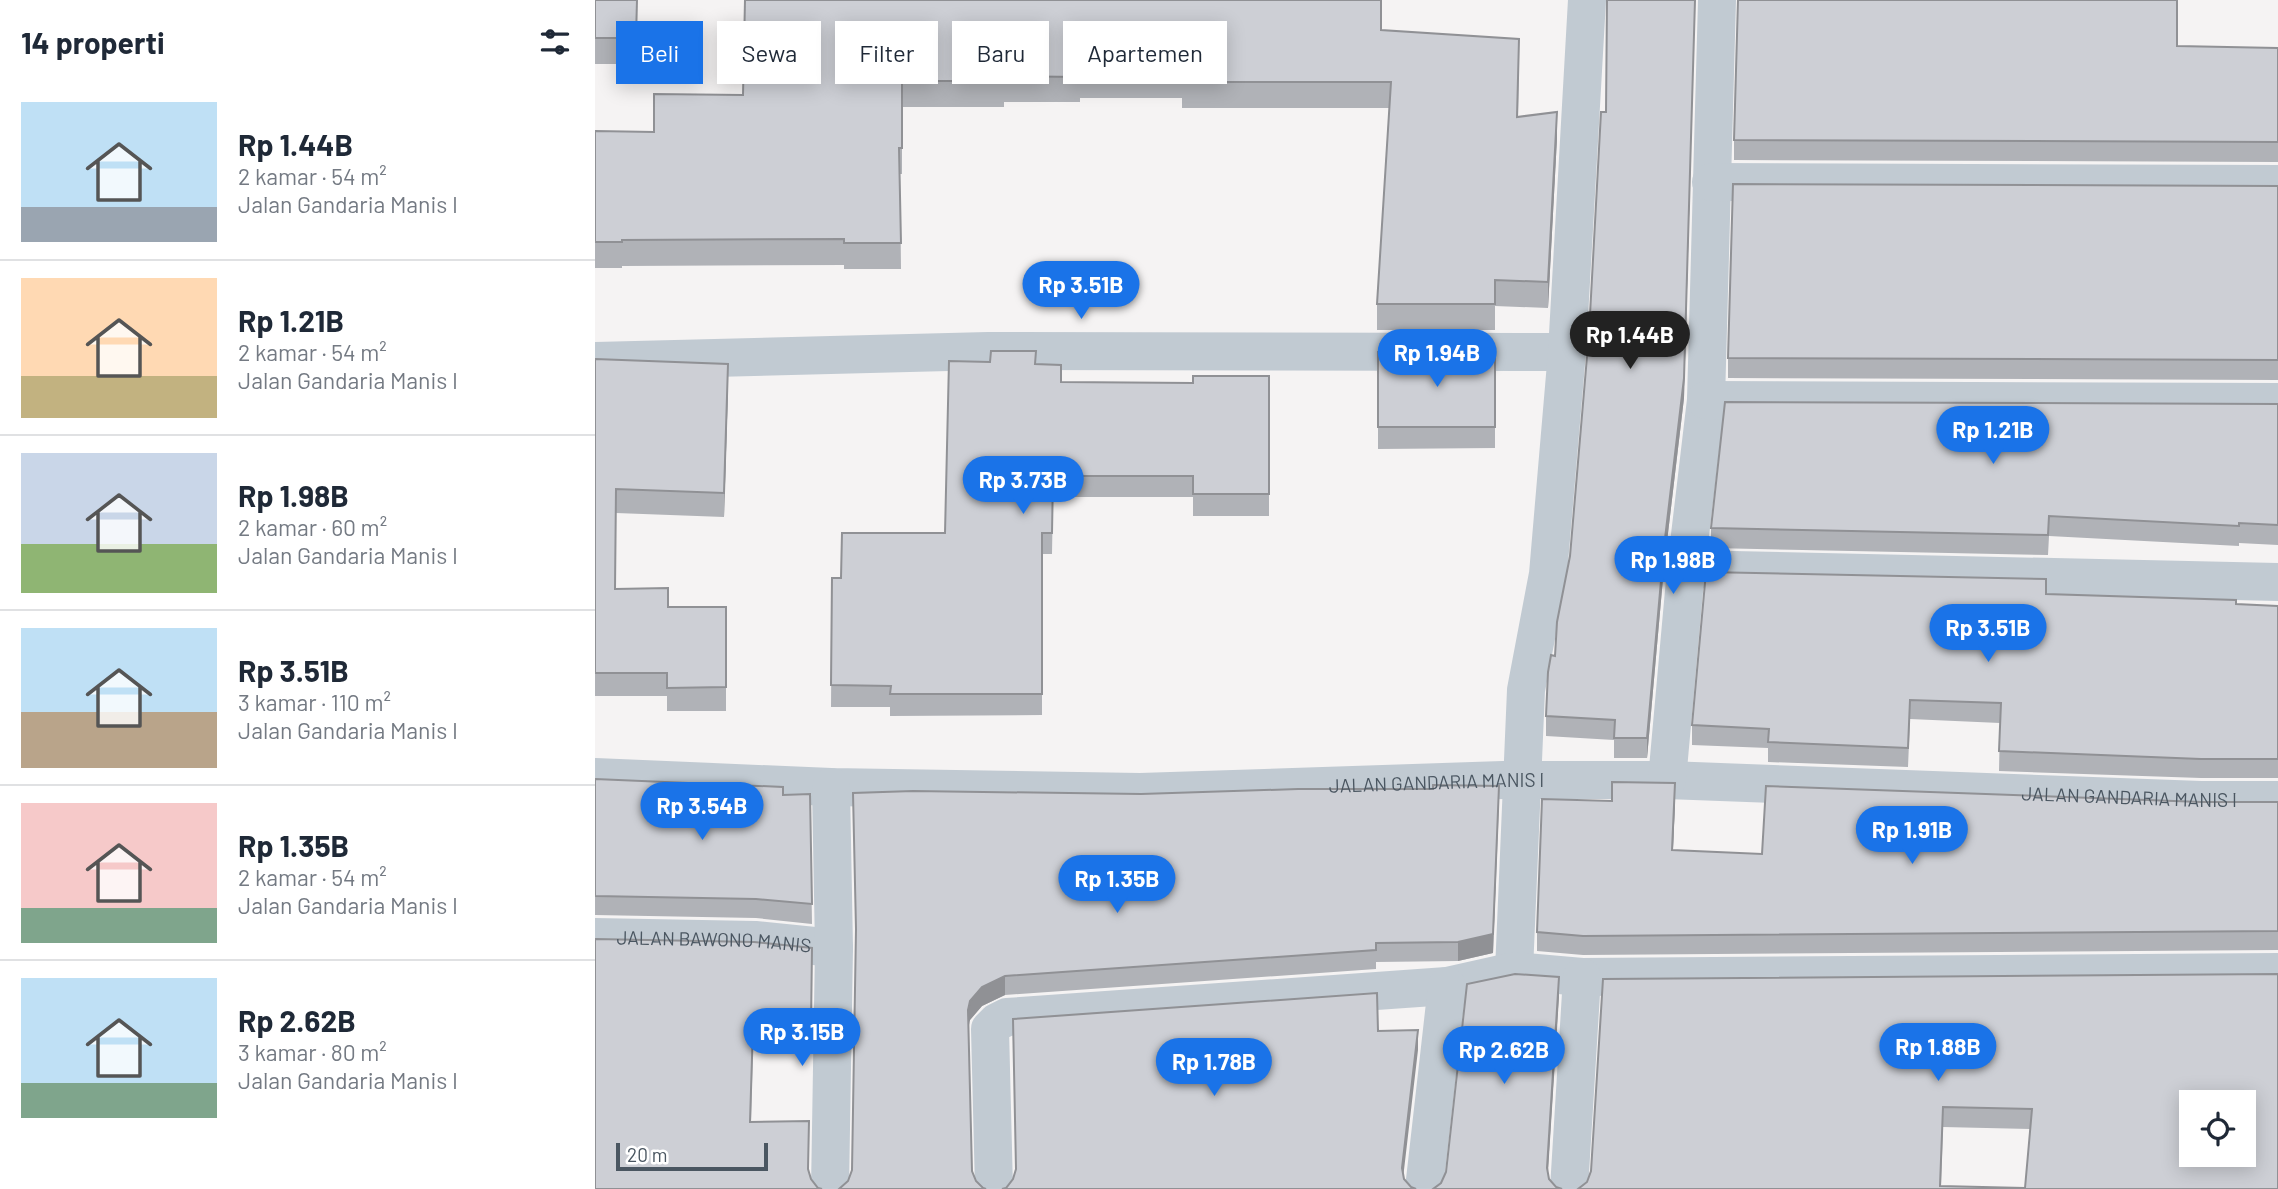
<!DOCTYPE html>
<html lang="id">
<head>
<meta charset="utf-8">
<style>
  :root { --surface:#fff; --page:#f6f6f7; --text:#1f2937; --muted:#747a83; --line:#e0e1e3; --accent:#1a73e8 }
  body { margin:0; font-family:Barlow,sans-serif; background:var(--page); color:var(--text); height:100vh; display:flex; flex-direction:column; font-size:26px; white-space:nowrap }
  * { box-sizing:border-box; margin:0 }
  p { font-size:23px; color:var(--muted) }
  .icon { flex:none; width:38px; height:38px; fill:none; stroke:currentColor; stroke-width:2; stroke-linecap:round; stroke-linejoin:round }
  .map { position:relative; flex:1; overflow:hidden }
  .side { display:flex; flex-direction:column; background:var(--surface); width:595px }
  .side>* { flex:none }
  .banner { position:absolute; left:21px; top:21px; width:665px; height:63px; display:flex; gap:14px }
  .buttons { position:absolute; left:1584px; top:1090px; display:grid; gap:14px }
  .buttons a { display:grid; place-items:center; width:77px; height:77px; border-radius:0px; background:var(--surface); box-shadow:0 4px 18px #0003; font-size:35px }
  .scale { position:absolute; left:21px; bottom:18px; width:152px; box-sizing:border-box; padding-left:7px; border:4px solid #4a5661; border-top:0; font-size:19px; line-height:24px; white-space:nowrap; color:#4a5661; -webkit-text-stroke:5px #fff; paint-order:stroke }
  .price { position:absolute; translate:-50% -60px; padding:0 16px; border-radius:24px; background:var(--accent); color:#fff; font-size:23px; line-height:46px; filter:drop-shadow(0 2px 4px #0008) }
  .price::after { content:''; position:absolute; left:50%; top:42px; width:21px; height:16px; margin-left:-10px; background:inherit; clip-path:polygon(0 0,100% 0,50% 100%) }
  .price.current { background:#222; color:#fff }
  ul { padding:0; list-style:none }
  li { display:flex; align-items:center; gap:21px; height:175px; padding:0 21px }
  li+li { border-top:2px solid var(--line) }
  li span { display:grid; place-items:center; flex:none; width:196px; height:140px; border-radius:0px; color:#555 }
  li>.icon { margin-inline-start:auto }
  span .icon { width:84px; height:84px; fill:#fffc; stroke-width:1 }
  li b { font-size:30px }
  h2 { display:flex; justify-content:space-between; align-items:center; height:84px; padding:0 21px; font-size:30px }
  .chip { padding:0 24px; border-radius:0px; background:var(--surface); box-shadow:0 4px 18px #0003; font-size:24px; line-height:63px }
  .chip.current { background:var(--accent); color:#fff }
  main { display:flex; flex:1; min-height:0 }
  .map>svg:first-child { display:block }
  .lines { fill:none; stroke-linecap:round; stroke-linejoin:round }
  .minor { stroke:#c1cad2; stroke-width:38 }
  .wall { fill:#b0b2b7; fill-rule:evenodd }
  .shaded-wall { fill:#909195 }
  .building { fill:#cdcfd5; stroke:#909195; stroke-width:2; fill-rule:evenodd }
  .labels { text-anchor:middle; stroke-width:5; stroke-linejoin:round; paint-order:stroke }
  .street-label { font-size:19px; fill:#4a5661; stroke:#fff }
</style>
</head>
<body>
<main>
<section class="side">
<h2>14 properti<svg class="icon" aria-label="filters" viewBox="0 0 24 24"><path d="M4 7h16M4 17h16"/><circle cx="9" cy="7" r="2"/><circle cx="15" cy="17" r="2"/></svg></h2>
<ul>
<li><span style="background:linear-gradient(#bfe0f5 75%,#9aa5b1 0)"><svg class="icon" aria-label="home" viewBox="0 0 24 24"><path d="M3 11l9-7 9 7M6 9v11h12V9"/></svg></span><div><b>Rp 1.44B</b><p>2 kamar · 54 m²</p><p>Jalan Gandaria Manis I</p></div></li>
<li><span style="background:linear-gradient(#ffd9b3 70%,#c2b280 0)"><svg class="icon" aria-label="home" viewBox="0 0 24 24"><path d="M3 11l9-7 9 7M6 9v11h12V9"/></svg></span><div><b>Rp 1.21B</b><p>2 kamar · 54 m²</p><p>Jalan Gandaria Manis I</p></div></li>
<li><span style="background:linear-gradient(#c9d6e8 65%,#8fb573 0)"><svg class="icon" aria-label="home" viewBox="0 0 24 24"><path d="M3 11l9-7 9 7M6 9v11h12V9"/></svg></span><div><b>Rp 1.98B</b><p>2 kamar · 60 m²</p><p>Jalan Gandaria Manis I</p></div></li>
<li><span style="background:linear-gradient(#bfe0f5 60%,#b9a48a 0)"><svg class="icon" aria-label="home" viewBox="0 0 24 24"><path d="M3 11l9-7 9 7M6 9v11h12V9"/></svg></span><div><b>Rp 3.51B</b><p>3 kamar · 110 m²</p><p>Jalan Gandaria Manis I</p></div></li>
<li><span style="background:linear-gradient(#f6c9c9 75%,#7fa58c 0)"><svg class="icon" aria-label="home" viewBox="0 0 24 24"><path d="M3 11l9-7 9 7M6 9v11h12V9"/></svg></span><div><b>Rp 1.35B</b><p>2 kamar · 54 m²</p><p>Jalan Gandaria Manis I</p></div></li>
<li><span style="background:linear-gradient(#bfe0f5 75%,#7fa58c 0)"><svg class="icon" aria-label="home" viewBox="0 0 24 24"><path d="M3 11l9-7 9 7M6 9v11h12V9"/></svg></span><div><b>Rp 2.62B</b><p>3 kamar · 80 m²</p><p>Jalan Gandaria Manis I</p></div></li>
</ul>
</section>
<div class="map">
<svg width="1683" height="1189" viewBox="0 0 1683 1189">
  <rect width="100%" height="100%" fill="#f5f3f3"/>
  <g class="lines">
    <g class="minor">
      <path d="M1122,0l-11,400 -20,169 592,13"/>
      <path d="M1116,182l567,2"/>
      <path d="M0,361l393,-10 579,1"/>
      <path d="M1111,400l572,2"/>
      <path id="s1" d="M0,777l236,10 309,5 363,-12h164l534,20h77"/>
      <path d="M1072,780l19,-211"/>
      <path id="s2" d="M0,937l160,3 79,8"/>
      <path d="M919,971l12,-281 22,-116 19,-222 20,-352"/>
      <path d="M235,1189l4,-241 -3,-161"/>
      <path d="M399,1189l-4,-160 7,-7 10,-5 440,-31 67,-15 68,6 696,-5"/>
      <path d="M829,1189l23,-203"/>
      <path d="M974,1189l13,-212"/>
    </g>
  </g>
  <path class="wall" d="M0,0h42l-1,64h-41z
    M1012,0h88l-11,398 -20,169 -17,191h-33v-18l-68,-4v-20l24,-160 19,-223 17,-221z
    M786,30l138,35 -1,52 39,21 -9,170 -53,-2v24h-118v-26l12,-196h-207v-10h-102v4h-76v5h-102v67h-2l1,95h-57v-4l-222,1v2h-27v-137l59,1 89,-37z
    M1582,46l101,2v114l-544,-2v-20z
    M1683,186v194l-550,-2v-20z
    M783,352h117v96l-117,1z
    M0,359l133,29 -4,129 -108,-4 -1,76 53,18h58v104h-59v-15h-72z
    M441,364l25,18 132,1 76,-7v140h-76v-19h-140l-1,57h-10v161l-152,1v-9h-59l1,-129h9l104,-45z
    M1683,404v141l-39,-2v3l-190,-10 -1,19 -337,-7v-20z
    M1451,594l232,12v172h-77l-202,-7 1,-48 -90,-4 -2,48 -140,-5v-14l-76,-3v-20z
    M0,779l188,16 27,-1 2,130 -56,-6 -161,-3z
    M1017,801l63,1 -2,48 89,4 439,-52h77v148l-695,5 -46,-4v-19z
    M904,805l-6,148 -35,8 -82,1v7l-371,26 -23,11 -12,14 -122,161 4,-11 4,-231z
    M217,948l-1,97h-58l-2,77 57,48 3,9 7,9 -223,1z
    M1683,974v215h-700zM1348,1127l87,2 -5,59 -84,-2z"/>
  <path class="shaded-wall" d="M1100,0l-11,398 -20,169 -17,191v-20z
    M962,112v26l-9,170v-26z
    M133,364v24l-4,129v-24z
    M1080,783v19l-3,68v-20z
    M904,786l-6,167 -35,8v-19z
    M410,976v19l-23,11 -12,14 -2,10v-20l2,-9 12,-14z
    M964,977v20l-12,191v-20z
    M823,1030v20l-16,137v-19z"/>
  <path class="building" d="M0,0h42l-1,38h-41z
    M150,0h636v30l138,9 -2,78 40,-5 -9,170 -53,-2v24h-118l14,-222h-209v-9h-102v4l-76,-1v5h-102v67h-3l2,95h-57v-4l-222,1v2h-27v-111l59,1v-38l89,1z
    M1012,0h88l-11,378 -20,169 -17,191h-33l1,-18 -69,-4 2,-44 3,-17 4,1 2,-34 13,-66 19,-223 12,-221h5z
    M1143,0h439v46l101,2v94l-544,-2z
    M1138,184l545,2v174l-550,-2z
    M396,351h45l-1,13 26,1v17l132,1v-7h76v118h-76v-18h-140l-1,57h-10v161h-152l1,-8 -60,-1 1,-107h9l1,-45h103l4,-172 41,1z
    M783,352h117v75h-117z
    M0,359l133,5 -4,129 -108,-4 -1,100 53,-1v19h58v80l-59,1v-15h-72z
    M1130,402l553,2v121l-39,-2v3l-190,-10 -1,19 -337,-7z
    M1111,572l340,7v15l190,6v4l42,2v153h-77l-202,-8 2,-48 -91,-3 -2,48 -140,-6 1,-13 -77,-4z
    M0,779l188,8v8l27,-1 2,110 -56,-5 -161,-3z
    M1017,782l63,1 -3,67 90,4 4,-68 435,16h77v129l-695,5 -46,-4 5,-133 70,2z
    M838,785l66,1 -6,148 -35,8 -82,1v7l-371,26 -23,11 -12,14 -2,9 4,161 4,10 7,7 3,1h-147l9,-8 4,-11 4,-241 -3,-136 60,-2 228,3 157,-5h135z
    M0,939l159,3 58,6 -1,77 -58,1 -3,96 59,-1 -1,48 3,10 7,9 4,1h-227z
    M920,974l44,3 -12,191 2,11 7,8 6,2h-129l8,-6 5,-11 21,-188z
    M1683,974v215h-700l9,-7 4,-11 12,-192zM1596,1102h52v53h-52zM1348,1107l89,2 -7,79 -85,-2z
    M782,993l1,38 40,-1 -16,138 2,11 7,8 5,2h-414l4,-1 7,-9 3,-10 -3,-150z"/>
  <g class="labels">
    <g class="street-label">
      <text dy="7" stroke="none"><textPath href="#s1" startOffset="842">JALAN GANDARIA MANIS I</textPath></text>
      <text dy="7" stroke="none"><textPath href="#s1" startOffset="1535">JALAN GANDARIA MANIS I</textPath></text>
      <text dy="7" stroke="none"><textPath href="#s2" startOffset="119">JALAN BAWONO MANIS</textPath></text>
    </g>
  </g>
</svg>
<div class="buttons">
<a><svg class="icon" aria-label="locate" viewBox="0 0 24 24"><circle cx="12" cy="12" r="6"/><path d="M12 2v4M12 18v4M2 12h4M18 12h4"/></svg></a>
</div>
<div class="scale">20 m</div>
<b class="price" style="left:486px;top:321px">Rp 3.51B</b>
<b class="price current" style="left:1035px;top:371px">Rp 1.44B</b>
<b class="price" style="left:842px;top:389px">Rp 1.94B</b>
<b class="price" style="left:1398px;top:466px">Rp 1.21B</b>
<b class="price" style="left:428px;top:516px">Rp 3.73B</b>
<b class="price" style="left:1078px;top:596px">Rp 1.98B</b>
<b class="price" style="left:1393px;top:664px">Rp 3.51B</b>
<b class="price" style="left:107px;top:842px">Rp 3.54B</b>
<b class="price" style="left:1317px;top:866px">Rp 1.91B</b>
<b class="price" style="left:522px;top:915px">Rp 1.35B</b>
<b class="price" style="left:207px;top:1068px">Rp 3.15B</b>
<b class="price" style="left:1343px;top:1083px">Rp 1.88B</b>
<b class="price" style="left:909px;top:1086px">Rp 2.62B</b>
<b class="price" style="left:619px;top:1098px">Rp 1.78B</b>
<div class="banner">
<a class="chip current">Beli</a>
<a class="chip">Sewa</a>
<a class="chip">Filter</a>
<a class="chip">Baru</a>
<a class="chip">Apartemen</a>
</div>
</div>
</main>
</body>
</html>
